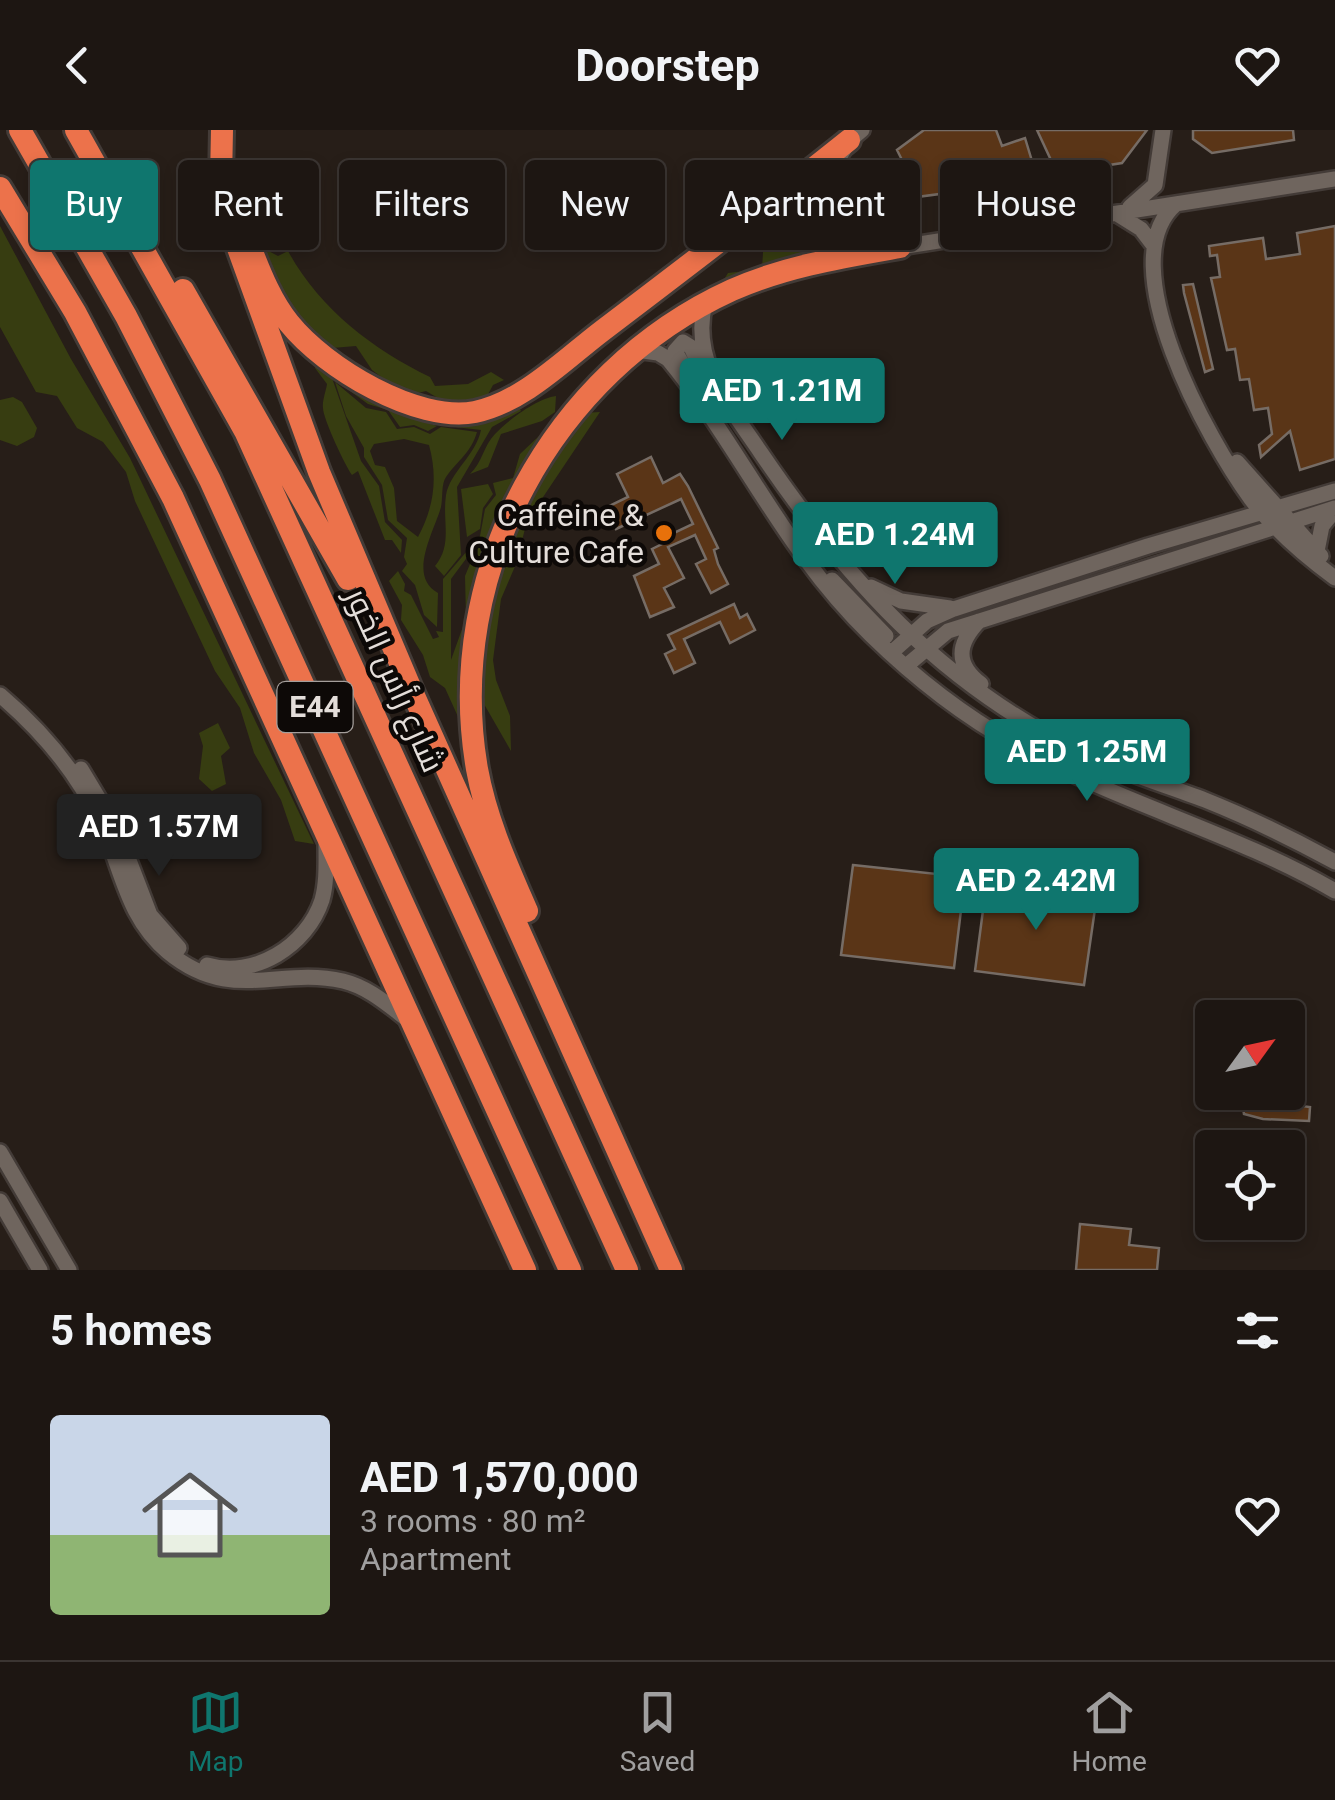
<!DOCTYPE html>
<html lang="en">
<head>
<meta charset="utf-8">
<style>
  :root { --surface:#1d1612; --page:#251f1b; --text:#f1f3f6; --muted:#a09f9f; --line:#3b3532; --accent:#0f766e }
  body { margin:0; font-family:Roboto,Cairo,sans-serif; background:var(--page); color:var(--text); height:100vh; display:flex; flex-direction:column; font-size:38px; white-space:nowrap }
  * { box-sizing:border-box; margin:0 }
  p { font-size:32px; color:var(--muted) }
  .icon { flex:none; width:55px; height:55px; fill:none; stroke:currentColor; stroke-width:2; stroke-linecap:round; stroke-linejoin:round }
  .map { position:relative; height:1140px; overflow:hidden }
  .side { display:flex; flex-direction:column; background:var(--surface); flex:1 }
  .side>* { flex:none }
  .top-card { position:absolute; left:30px; top:30px; width:1275px; height:90px; display:flex; gap:20px }
  .needle { width:65px; rotate:57deg }
  .tools { position:absolute; left:1195px; top:870px; display:grid; gap:20px }
  .tools a { display:grid; place-items:center; width:110px; height:110px; border-radius:10px; background:var(--surface); box-shadow:0 5px 15px #0003,0 0 0 2px var(--line); font-size:50px }
  .price { position:absolute; translate:-50% -85px; padding:0 22px; border-radius:10px; background:var(--accent); color:#fff; font-size:32px; line-height:65px; filter:drop-shadow(0 2px 5px #0008) }
  .price::after { content:''; position:absolute; left:50%; top:60px; width:30px; height:22px; margin-left:-15px; background:inherit; clip-path:polygon(0 0,100% 0,50% 100%) }
  .price.on { background:#222; color:#fff }
  ul { padding:0; list-style:none }
  li { display:flex; align-items:center; gap:30px; height:250px; padding:0 50px }
  li+li { border-top:2px solid var(--line) }
  li span { display:grid; place-items:center; flex:none; width:280px; height:200px; border-radius:10px; color:#555 }
  li>.icon { margin-inline-start:auto }
  span .icon { width:120px; height:120px; fill:#fffc; stroke-width:1 }
  li b { font-size:42px }
  h2 { display:flex; justify-content:space-between; align-items:center; height:120px; padding:0 50px; font-size:42px }
  .chip { padding:0 35px; border-radius:10px; background:var(--surface); box-shadow:0 5px 15px #0003,0 0 0 2px var(--line); font-size:35px; line-height:90px }
  .chip.on { background:var(--accent); color:#fff }
  header { display:flex; justify-content:space-between; align-items:center; height:130px; padding:0 50px; background:var(--surface); font-size:45px; font-weight:700 }
  .tabs { display:flex; justify-content:space-around; align-items:center; height:140px; border-top:2px solid var(--line); background:var(--surface); font-size:28px; color:var(--muted) }
  .tabs a { display:grid; justify-items:center; gap:5px }
  .tabs .on { color:var(--accent) }
  .map>svg:first-child { display:block }
  .green { fill:#373d11; fill-rule:evenodd }
  .building { fill:#5a3517; stroke:#766c65; stroke-width:2.5 }
  .lines { fill:none; stroke-linecap:round; stroke-linejoin:round }
  .minor-casing { stroke:#433b37; stroke-width:20 }
  .highway-casing { stroke:#433b37; stroke-width:28 }
  .minor { stroke:#6f655e; stroke-width:15 }
  .highway { stroke:#ec724b; stroke-width:22 }
  .food-dot { fill:#e8710a; stroke:#0d0907; stroke-width:4 }
  .labels { text-anchor:middle; stroke-width:9; stroke-linejoin:round; paint-order:stroke }
  .shield { fill:#0d0907; stroke:#a49e9b; stroke-width:2.5 }
  .shield-label { font-size:30px; font-weight:bold; fill:#e4deda }
  .poi-label { font-size:32px; fill:#e4deda; stroke:#0d0907; text-anchor:end }
  .street-label { font-size:32px; fill:#e4deda; stroke:#0d0907 }
</style>
</head>
<body>
<header><svg class="icon" aria-label="back" viewBox="0 0 24 24"><path d="M15 5l-7 7 7 7"/></svg>Doorstep<svg class="icon" aria-label="heart" viewBox="0 0 24 24"><path d="M12 20l-8-8c-3-5 5-10 8-4 3-6 11-1 8 4z"/></svg></header>
<div class="map">
<svg width="1335" height="1140" viewBox="0 0 1335 1140">
  <rect width="100%" height="100%" fill="#271e18"/>
  <path class="green" d="M830,32l-3,17 35,65 -147,50 13,-21 34,-4 2,-33 38,6 -1,-5 -36,-10v-12z
    M0,96l71,133 59,99 184,386 -19,-3 -14,-41 -27,-47 -14,-45 -25,-37 -80,-170 -9,-29 -23,-30 -26,-14 -20,-32 -21,-4 -36,-65z
    M261,117l17,9 10,-5c31,57 84,98 142,126l5,9 33,-2 23,-12 13,8 -11,5 -8,15 -37,4 -22,-13 -20,5 -34,-26 -16,-24 -24,2 -10,-6 -34,-39z
    M317,231l78,51 42,14 -9,5 -14,-6 -14,2 -12,-17 -20,-6 -36,-26 29,83 18,25 6,36 17,18 -1,13 -9,-13h-7l-27,-69 -6,4c-6,-8 -29,-56 -29,-67 -1,-7 3,-17 4,-24l-12,-16z
    M335,252l31,26 20,4 11,17 17,-2 16,7 11,-7 36,5c-6,21 -19,28 -31,45 -5,7 -3,21 -5,30 -7,25 -34,69 -3,86l-1,34 -13,-12 -9,-30 -13,-14 5,-7 -3,-7 3,-19 -19,-18 -6,-35 -18,-28v-9l-18,-32zM404,309l25,6c9,33 5,62 -11,92l-21,-16 -3,-33 -9,-21 -10,-2 -5,-14 4,-7z
    M556,266l-1,16 -13,9 -41,13 -13,33 -18,7c12,-11 14,-29 25,-40 13,-14 43,-36 61,-38z
    M13,267l9,5 15,26 -3,9 -17,9 -17,-6v-40z
    M518,276l3,5 -29,16 -35,60 4,68 -17,21 -9,-10c18,-22 7,-44 11,-71 4,-23 30,-40 35,-65l-26,-3 33,-4z
    M600,282l-73,109 -11,43 -15,35 -8,61 3,20 14,36 1,35 -27,-47v-29l-6,-4 3,-30 37,-128 65,-100z
    M558,288l-51,85 -43,227 -19,-42 -15,-11 -7,-22 -22,-35 1,-15 -13,-24 9,-10 7,13 -1,7 7,4 22,44 6,-2 -3,-6 7,1v-53l37,-43 5,-27 11,-14 -3,-12 20,-5 7,-24zM480,410l-15,36 1,42 -15,42v-81z
    M488,354l5,10 -10,14 -3,21 -13,8 -6,-48z
    M218,593l12,25 -9,8 5,28 -14,7 -13,-12 4,-33 -4,-13z"/>
  <path class="building" d="M924,0h72l6,16 23,-8 13,43 -129,17 -5,-17 7,-3 -14,-28z
    M1037,0h110l-25,33 -65,10z
    M1193,0h100l1,10 -82,13 -19,-14z
    M1335,96v233l-35,11 -10,-39 -29,26 -2,-12 13,-11 -4,-26 -14,2 -5,-31 -9,1 -5,-31 -8,1 -16,-72 9,-1 -3,-22 -7,1 -1,-10 54,-8 3,21 34,-5 -3,-21z
    M1193,154l20,85 -8,3 -21,-79 -1,-8z
    M651,327l12,26 17,-9 8,12 30,62 -4,2 4,14 10,20 -17,9 -15,-29 10,-5 -11,-24 -27,12 16,31 -20,10 10,19 -24,10 -16,-41 25,-12 -7,-15 10,-5 -3,-4 34,-16 -12,-25 -65,30 -11,-21 23,-11 -11,-23z
    M734,474l6,14 7,-4 8,16 -25,13 -10,-21 -36,17 11,24 -21,10 -9,-19 10,-5 -7,-14z
    M853,735l112,12 -11,91 -113,-13z
    M987,750l110,15 -13,90 -109,-14z
    M1277,973l33,4 -1,14 -46,-2 -19,-5 -1,-6 4,-3 12,5z
    M1080,1094l51,5 -2,16 30,3 -2,22h-81z"/>
  <g class="lines">
    <defs>
      <path id="minor" d="M862,0c-32,24 -46,77 -8,103 14,10 30,12 46,14l435,-68
        M1176,74c-68,58 34,239 75,295 22,29 54,57 84,79
        M1130,77l25,-22 8,-55
        M1117,84l24,15 13,17
        M705,173c-15,58 25,104 56,150 87,128 177,228 317,298 40,20 85,33 127,49 45,18 88,39 130,62
        M636,220l22,3 10,6c74,90 116,192 203,276 43,42 93,81 145,110 102,58 217,87 319,146
        M683,235l-8,-14 8,-9 8,5 7,15
        M1237,332l84,94
        M1317,421l5,-25 13,-16
        M832,450l54,56
        M871,457l30,14 49,7
        M979,491c-22,23 -24,43 2,63
        M891,523l36,-32 27,-12 194,-63 187,-55
        M906,536l42,-35 387,-123
        M0,565c40,34 76,76 99,124 23,47 26,97 69,133 63,52 110,14 175,29 25,6 44,23 65,39
        M81,639l36,60 33,86 29,33
        M207,835c47,14 100,-19 115,-65 5,-18 4,-37 4,-56
        M0,1022l69,118
        M0,1071l40,69"/>
      <path id="highway" d="M20,0l106,186 84,164 360,790
        M76,0l169,301 382,839
        M222,0l-1,50 9,46 89,246 92,217 260,581
        M0,58l75,124 98,186 352,772
        M251,119c10,26 21,53 38,74 36,45 128,100 186,89 48,-10 89,-52 127,-81 83,-63 166,-126 247,-191
        M183,160l165,289
        M527,781c-20,-46 -41,-92 -50,-142 -34,-196 75,-397 255,-479 54,-24 111,-33 168,-43"/>
    </defs>
    <use href="#minor" class="minor-casing"/>
    <use href="#highway" class="highway-casing"/>
    <use href="#minor" class="minor"/>
    <use href="#highway" class="highway"/>
  </g>
  <circle class="food-dot" cx="664" cy="403" r="10"/>
  <g class="labels">
    <rect class="shield" x="277.5" y="552" width="75" height="50" rx="8"/>
    <g class="shield-label">
      <text x="315" y="587">E44</text>
    </g>
    <g class="poi-label">
      <text x="644" y="396">Caffeine &amp;<tspan x="644" dy="37">Culture Cafe</tspan></text>
    </g>
    <g class="street-label">
      <text transform="translate(395 550) rotate(66)" y="11">شارع رأس الخور</text>
    </g>
  </g>
</svg>
<div class="tools">
<a><svg class="needle" viewBox="-14 -14 28 28"><path d="M0-13l5 13h-10z" fill="#e53935"/><path d="M0 13l5-13h-10z" fill="#a09f9f"/></svg></a>
<a><svg class="icon" aria-label="locate" viewBox="0 0 24 24"><circle cx="12" cy="12" r="6"/><path d="M12 2v4M12 18v4M2 12h4M18 12h4"/></svg></a>
</div>
<b class="price" style="left:782px;top:313px">AED 1.21M</b>
<b class="price" style="left:895px;top:457px">AED 1.24M</b>
<b class="price" style="left:1087px;top:674px">AED 1.25M</b>
<b class="price on" style="left:159px;top:749px">AED 1.57M</b>
<b class="price" style="left:1036px;top:803px">AED 2.42M</b>
<div class="top-card">
<a class="chip on">Buy</a>
<a class="chip">Rent</a>
<a class="chip">Filters</a>
<a class="chip">New</a>
<a class="chip">Apartment</a>
<a class="chip">House</a>
</div>
</div>
<section class="side">
<h2>5 homes<svg class="icon" aria-label="filters" viewBox="0 0 24 24"><path d="M4 7h16M4 17h16"/><circle cx="9" cy="7" r="2"/><circle cx="15" cy="17" r="2"/></svg></h2>
<ul>
<li><span style="background:linear-gradient(#c9d6e8 60%,#8fb573 0)"><svg class="icon" aria-label="home" viewBox="0 0 24 24"><path d="M3 11l9-7 9 7M6 9v11h12V9"/></svg></span><div><b>AED 1,570,000</b><p>3 rooms · 80 m²</p><p>Apartment</p></div><svg class="icon" aria-label="heart" viewBox="0 0 24 24"><path d="M12 20l-8-8c-3-5 5-10 8-4 3-6 11-1 8 4z"/></svg></li>
</ul>
</section>
<nav class="tabs">
<a class="on"><svg class="icon" aria-label="map" viewBox="0 0 24 24"><path d="M3 6l6-2 6 2 6-2v14l-6 2-6-2-6 2zM9 4v14M15 6v14"/></svg>Map</a>
<a><svg class="icon" aria-label="saved" viewBox="0 0 24 24"><path d="M7 4h10v16l-5-4-5 4z"/></svg>Saved</a>
<a><svg class="icon" aria-label="home" viewBox="0 0 24 24"><path d="M3 11l9-7 9 7M6 9v11h12V9"/></svg>Home</a>
</nav>
</body>
</html>
